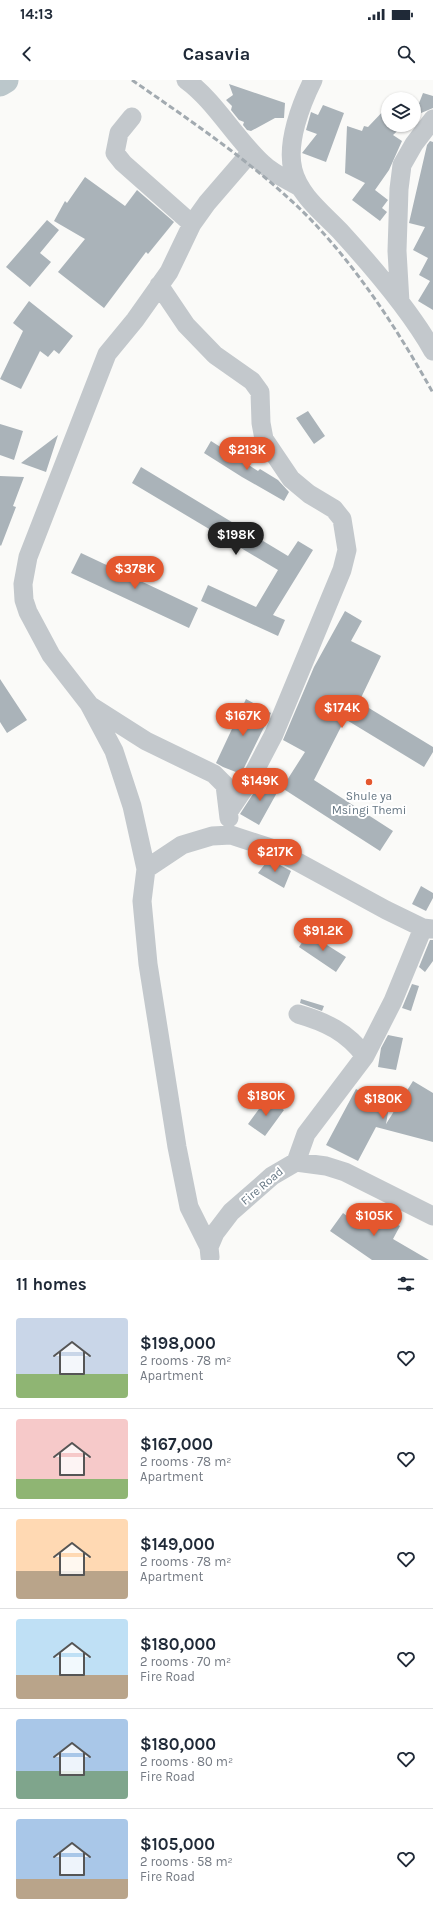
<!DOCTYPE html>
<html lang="en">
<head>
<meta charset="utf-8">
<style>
  :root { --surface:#fff; --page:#f6f6f7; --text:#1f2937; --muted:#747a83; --line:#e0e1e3; --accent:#e4572e }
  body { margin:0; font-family:Karla,sans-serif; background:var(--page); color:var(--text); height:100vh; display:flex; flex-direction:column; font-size:15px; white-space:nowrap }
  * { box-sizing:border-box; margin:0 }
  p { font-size:13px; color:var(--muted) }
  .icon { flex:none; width:22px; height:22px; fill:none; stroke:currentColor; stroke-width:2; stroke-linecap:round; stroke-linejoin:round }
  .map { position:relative; height:1180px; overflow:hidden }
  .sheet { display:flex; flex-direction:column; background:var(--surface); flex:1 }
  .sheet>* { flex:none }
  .fabs { position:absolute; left:381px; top:12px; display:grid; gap:8px }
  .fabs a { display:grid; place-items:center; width:40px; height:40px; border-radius:50%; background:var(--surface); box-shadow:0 1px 3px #0004; font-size:20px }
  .price { position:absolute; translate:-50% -34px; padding:0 9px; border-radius:14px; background:var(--accent); color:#fff; font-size:13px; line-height:26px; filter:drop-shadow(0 1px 2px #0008) }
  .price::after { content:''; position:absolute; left:50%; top:24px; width:12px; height:9px; margin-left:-6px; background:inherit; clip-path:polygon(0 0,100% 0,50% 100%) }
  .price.on { background:#222; color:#fff }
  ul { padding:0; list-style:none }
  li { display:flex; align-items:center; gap:12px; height:100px; padding:0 16px }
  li+li { border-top:1px solid var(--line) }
  li span { display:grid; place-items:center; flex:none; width:112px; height:80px; border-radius:4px; color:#555 }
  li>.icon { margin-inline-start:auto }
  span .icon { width:48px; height:48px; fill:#fffc; stroke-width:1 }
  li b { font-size:17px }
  h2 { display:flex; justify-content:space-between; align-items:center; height:48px; padding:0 16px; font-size:17px }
  .status { display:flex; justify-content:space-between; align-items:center; height:28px; padding:0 20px; background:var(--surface); direction:ltr }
  .status svg { height:11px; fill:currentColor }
  header { display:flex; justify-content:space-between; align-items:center; height:52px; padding:0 16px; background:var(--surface); font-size:18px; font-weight:700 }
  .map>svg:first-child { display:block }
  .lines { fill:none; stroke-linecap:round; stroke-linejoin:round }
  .river { stroke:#bbc7cb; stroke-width:27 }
  .building { fill:#aab3b9 }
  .minor { stroke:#c3c8cc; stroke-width:19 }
  .rail { stroke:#a2aab0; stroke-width:3; stroke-dasharray:6 3; stroke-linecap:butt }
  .poi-dot { fill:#e4572e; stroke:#fff; stroke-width:1.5 }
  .labels { text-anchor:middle; stroke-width:4; stroke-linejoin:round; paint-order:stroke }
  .poi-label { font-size:12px; fill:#657683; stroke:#fff }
  .street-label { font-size:12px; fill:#657683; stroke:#fff }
</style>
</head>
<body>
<div class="status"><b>14:13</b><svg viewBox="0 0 49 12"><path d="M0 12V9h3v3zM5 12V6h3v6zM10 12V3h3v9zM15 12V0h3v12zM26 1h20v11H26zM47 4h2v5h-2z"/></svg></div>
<header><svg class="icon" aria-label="back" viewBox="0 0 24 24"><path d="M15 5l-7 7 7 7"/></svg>Casavia<svg class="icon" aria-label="search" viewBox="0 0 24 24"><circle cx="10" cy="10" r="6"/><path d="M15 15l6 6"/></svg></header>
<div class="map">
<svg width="433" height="1180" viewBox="0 0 433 1180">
  <rect width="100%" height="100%" fill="#fafaf8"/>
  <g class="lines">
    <path class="river" d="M0,3l5,-3"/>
  </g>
  <path class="building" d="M229,4l56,19 -1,15h-9l-24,13 -4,-1 -4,-5 1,-3 -5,-2 -8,-10 1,-4 -6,-6 7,-5z
    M423,13l10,3v12l-19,8z
    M323,25l21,8 -18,49 -24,-9 15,-19 -11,-4 5,-18 7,3z
    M388,26v19h16l-11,10 9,6 -13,29 -14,20 13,10 -6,8 5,4 -7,9 -28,-21 13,-17 -20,-10 2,-47 15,5 2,-5 4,1z
    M430,61l3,1v168l-15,-9 12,-20 -11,-6 9,-17 -15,-8 12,-23 -16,-4 18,-78z
    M85,97l40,29 12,-16 37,32 -26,32 -2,-2 -42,56 -46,-36 27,-33 -31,-18 11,-20 2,2z
    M47,140l12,10 -19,23 11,9 -21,25 -24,-20z
    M29,221l44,35 -14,18 -5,-4 -6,7 -8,-6 -19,38 -21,-10 23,-48 -10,-8z
    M308,331l17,25 -11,8 -18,-26z
    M0,344l23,7 -9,29 -14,-5z
    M58,355l-12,37 -25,-9z
    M211,361l47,30 2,-2 18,11 11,12 -5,9 -42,-24 -38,-24z
    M141,387l147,89 10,-15 15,9 -40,65 12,5 -7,16 -77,-35 7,-16 48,22 22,-37 -146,-87z
    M0,396l24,1 -11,29 3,1 -15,39 -1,-1z
    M81,473l117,55 -9,20 -118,-55z
    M345,531l17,10 -11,20 30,15 -22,46 74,45v5l-9,15 -79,-48 -31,61 79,51 -13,20 -98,-63 23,-36 -22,-12 31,-73z
    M0,599l27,41 -20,13 -7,-11z
    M246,619l25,14 -30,61 -18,-7 -7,-4z
    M262,700l17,9 -20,36 -19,-11z
    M269,779l22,12 -7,17 -26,-15z
    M421,806l12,7v5l-7,13 -14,-7z
    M308,853l38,24 -10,15 -37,-25z
    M430,860h3v21l-8,11 -6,-5z
    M412,904l7,2 -8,25 -9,-3z
    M301,919l23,7 -2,5 -22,-8z
    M388,955l15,3 -7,32 -18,-3 3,-19z
    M413,1001l20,12v49l-57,-15 -18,34 -32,-16 30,-56 33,18 -3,17z
    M267,1018l17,12 -19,26 -17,-12z
    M365,1126l35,20 -7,13 36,21h-57l-42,-29 13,-18 12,9z"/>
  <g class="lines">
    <path class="minor" d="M186,0c29,21 49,58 76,83 10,10 24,16 36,23
      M313,0c-12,24 -27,63 -20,90 6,25 30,43 47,61 32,35 70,79 93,120
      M132,37l-13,16 -4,20 8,10 69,61
      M159,205l27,40 29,30 37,26 8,11 1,31 3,16 27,40 18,15 25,15 8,10 5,31 -5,20 -68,164 -24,46 -21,31
      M400,222l-3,-51 2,-62 3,-24 12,-21 19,-25
      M91,626l55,35 68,33 11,11 4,33
      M146,789l36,-24 30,-9 19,-1 43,14 112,61 37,18 10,1
      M298,934c28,8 49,18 67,42
      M296,1082l10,-28 59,-78 28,-55 30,-73
      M209,1167l-20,-40 -12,-60 -29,-183 -6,-63 4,-32 -14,-63 -18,-55 -25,-47 -38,-49 -23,-43 -4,-12 -1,-16 5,-27 79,-203 28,-34 34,-48 23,-48 15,-21 44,-51
      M210,1177l-1,-10 6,-14 16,-21 41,-36 24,-14 30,4 19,6 88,44"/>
    <path class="rail" d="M132,0c56,39 114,78 164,125 54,51 101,123 137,188"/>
  </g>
  <circle class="poi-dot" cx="369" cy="702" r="4"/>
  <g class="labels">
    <g class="poi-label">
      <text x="369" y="720">Shule ya<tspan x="369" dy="14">Msingi Themi</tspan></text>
    </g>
    <g class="street-label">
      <text transform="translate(262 1106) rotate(-40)" y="4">Fire Road</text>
    </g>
  </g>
</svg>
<div class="fabs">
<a><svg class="icon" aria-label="layers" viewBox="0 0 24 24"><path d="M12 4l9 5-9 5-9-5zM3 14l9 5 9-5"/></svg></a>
</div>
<b class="price" style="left:247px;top:391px">$213K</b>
<b class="price on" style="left:236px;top:476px">$198K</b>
<b class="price" style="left:135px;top:510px">$378K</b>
<b class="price" style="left:342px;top:649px">$174K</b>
<b class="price" style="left:243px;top:657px">$167K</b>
<b class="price" style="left:260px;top:722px">$149K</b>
<b class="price" style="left:275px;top:793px">$217K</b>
<b class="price" style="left:323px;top:872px">$91.2K</b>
<b class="price" style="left:266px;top:1037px">$180K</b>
<b class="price" style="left:383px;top:1040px">$180K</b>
<b class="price" style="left:374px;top:1157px">$105K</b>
</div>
<section class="sheet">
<h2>11 homes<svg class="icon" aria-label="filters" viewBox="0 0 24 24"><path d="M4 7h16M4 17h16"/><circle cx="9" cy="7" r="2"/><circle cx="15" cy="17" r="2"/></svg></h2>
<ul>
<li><span style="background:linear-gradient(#c9d6e8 70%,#8fb573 0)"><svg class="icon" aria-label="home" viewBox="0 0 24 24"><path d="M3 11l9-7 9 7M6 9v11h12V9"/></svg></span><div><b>$198,000</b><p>2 rooms · 78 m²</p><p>Apartment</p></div><svg class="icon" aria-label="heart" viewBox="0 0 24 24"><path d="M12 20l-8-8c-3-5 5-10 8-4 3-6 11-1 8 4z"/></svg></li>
<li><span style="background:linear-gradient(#f6c9c9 75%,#8fb573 0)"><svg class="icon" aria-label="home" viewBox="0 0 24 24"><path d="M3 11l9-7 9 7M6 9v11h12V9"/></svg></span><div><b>$167,000</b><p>2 rooms · 78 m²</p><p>Apartment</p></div><svg class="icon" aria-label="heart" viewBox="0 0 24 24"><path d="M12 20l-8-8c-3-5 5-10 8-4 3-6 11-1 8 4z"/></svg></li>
<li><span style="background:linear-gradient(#ffd9b3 65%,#b9a48a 0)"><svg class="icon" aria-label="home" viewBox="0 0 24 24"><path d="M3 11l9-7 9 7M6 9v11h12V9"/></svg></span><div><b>$149,000</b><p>2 rooms · 78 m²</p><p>Apartment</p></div><svg class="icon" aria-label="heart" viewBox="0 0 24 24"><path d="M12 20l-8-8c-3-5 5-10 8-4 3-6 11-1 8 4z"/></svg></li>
<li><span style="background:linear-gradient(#bfe0f5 70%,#b9a48a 0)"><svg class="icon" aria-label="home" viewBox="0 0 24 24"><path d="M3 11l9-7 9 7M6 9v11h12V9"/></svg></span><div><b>$180,000</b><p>2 rooms · 70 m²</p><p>Fire Road</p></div><svg class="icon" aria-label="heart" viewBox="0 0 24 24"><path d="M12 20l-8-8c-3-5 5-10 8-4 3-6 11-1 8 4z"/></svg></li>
<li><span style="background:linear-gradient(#a9c7e8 65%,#7fa58c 0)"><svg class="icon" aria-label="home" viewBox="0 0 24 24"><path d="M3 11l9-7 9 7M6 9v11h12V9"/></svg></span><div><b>$180,000</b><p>2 rooms · 80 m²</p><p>Fire Road</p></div><svg class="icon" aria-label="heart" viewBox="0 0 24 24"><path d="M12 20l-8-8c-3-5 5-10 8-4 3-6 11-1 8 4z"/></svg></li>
<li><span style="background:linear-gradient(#a9c7e8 75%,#b9a48a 0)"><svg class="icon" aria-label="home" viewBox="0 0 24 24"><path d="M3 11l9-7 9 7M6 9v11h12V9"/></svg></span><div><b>$105,000</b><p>2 rooms · 58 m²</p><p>Fire Road</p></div><svg class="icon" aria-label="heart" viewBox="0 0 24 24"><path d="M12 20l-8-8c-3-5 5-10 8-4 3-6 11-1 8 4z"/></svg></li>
</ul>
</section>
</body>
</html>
